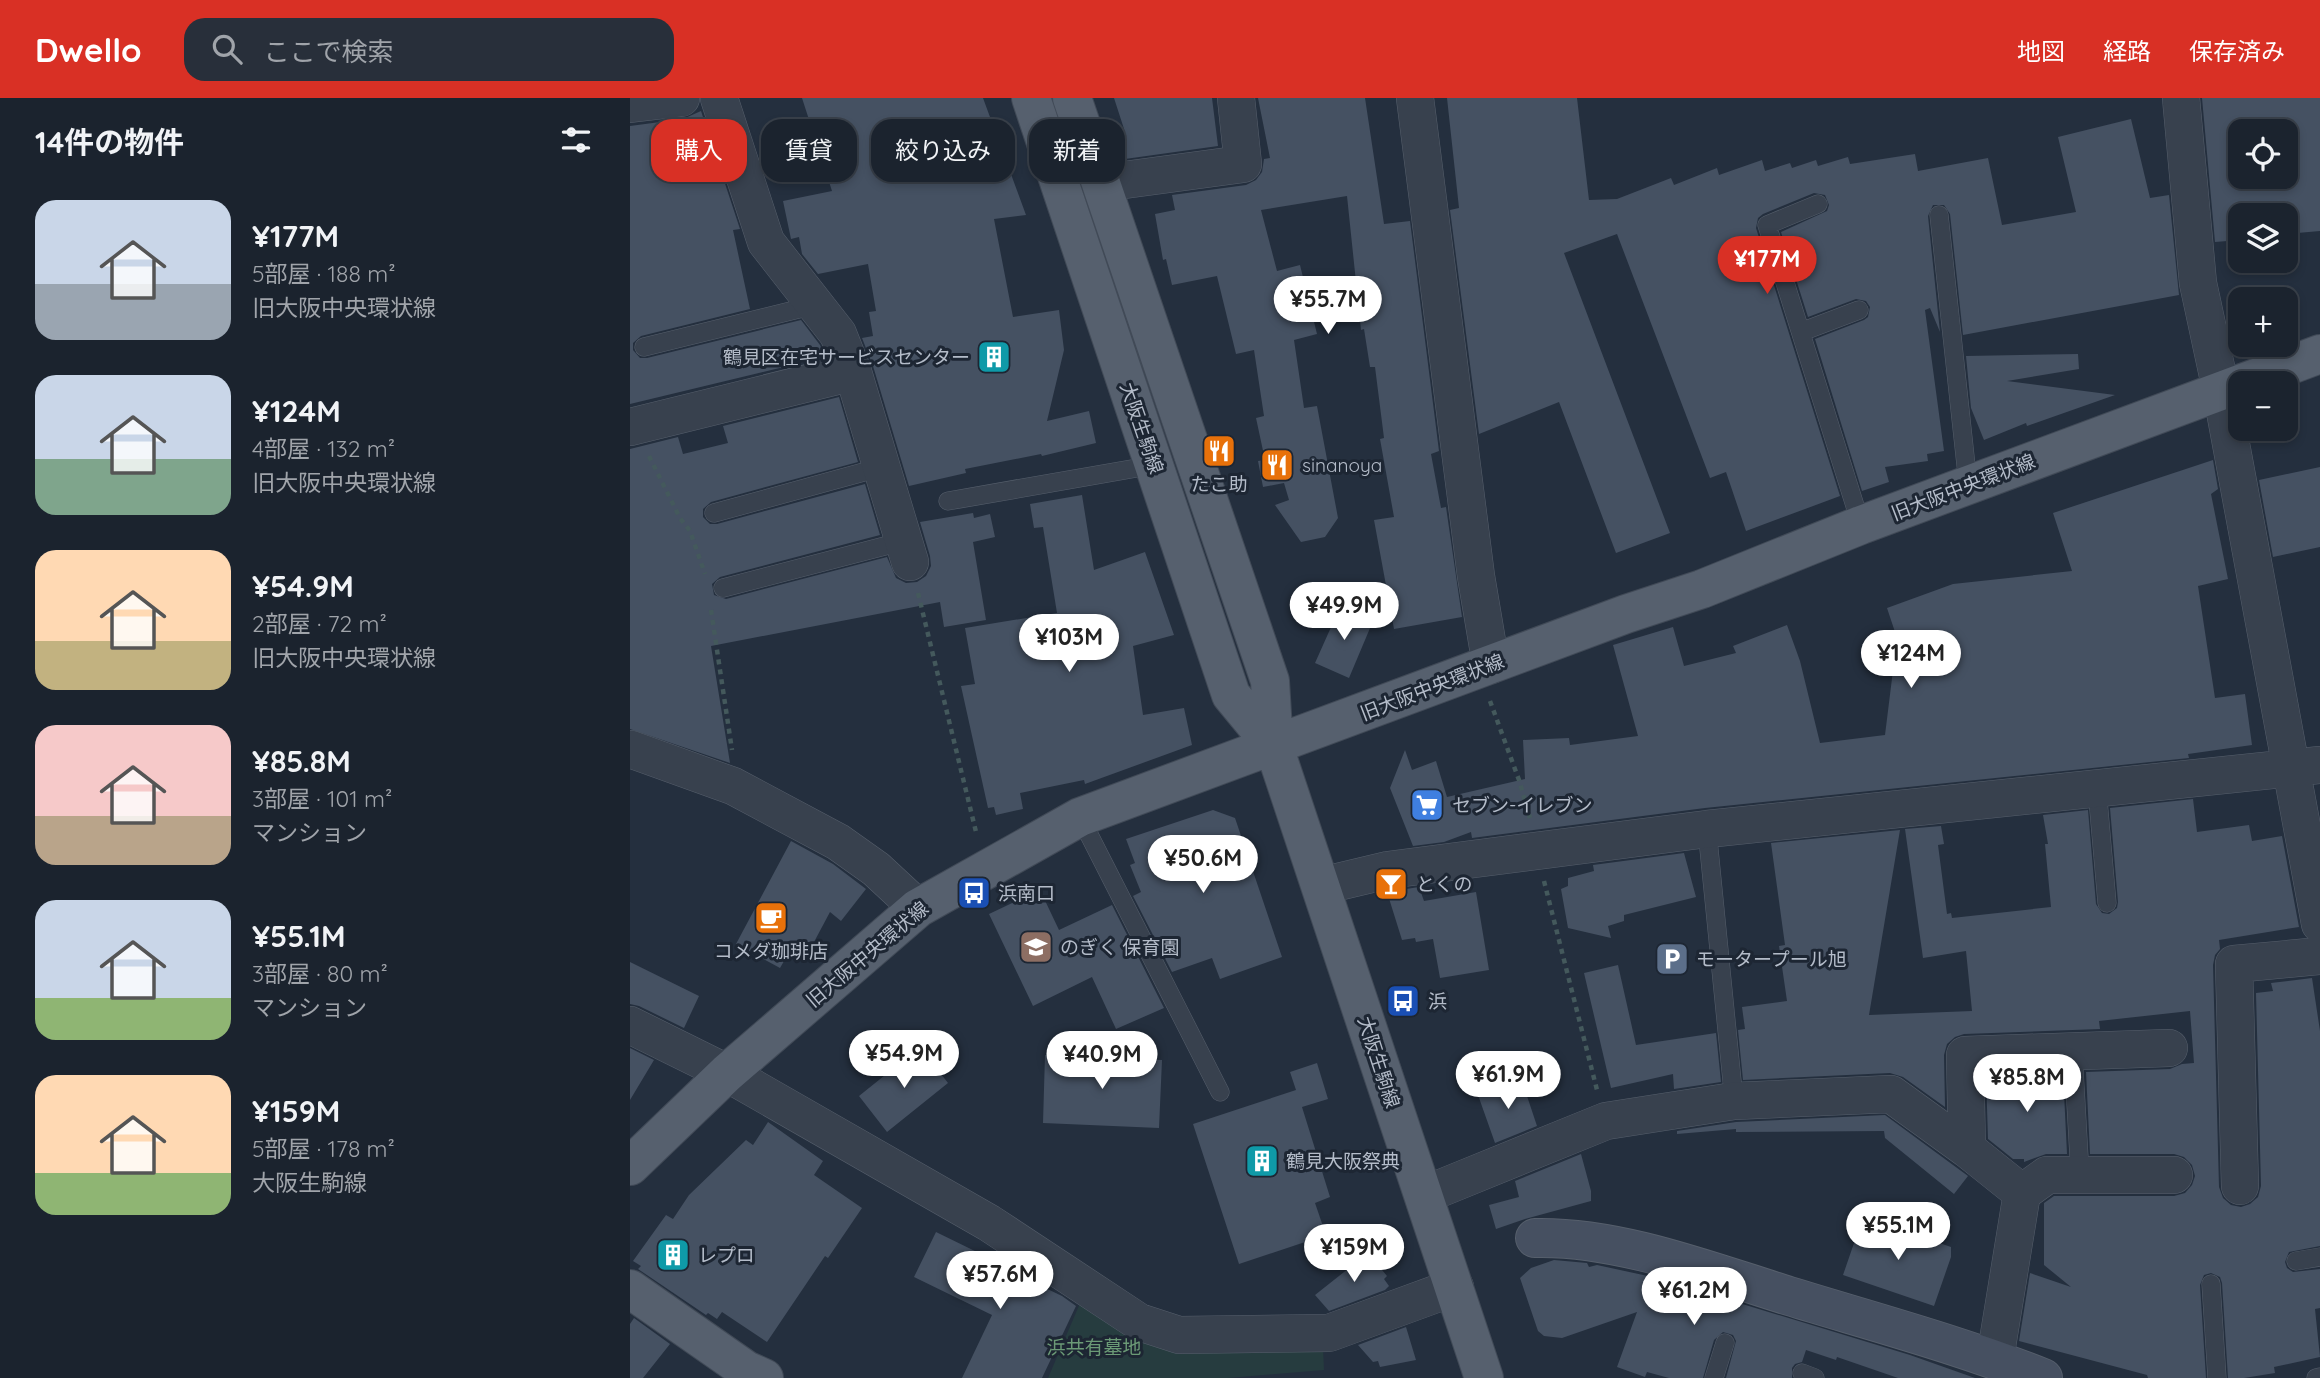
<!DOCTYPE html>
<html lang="ja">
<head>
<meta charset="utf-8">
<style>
  :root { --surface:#1b232e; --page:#282f3a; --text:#f1f3f6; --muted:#a0a4aa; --line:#39404a; --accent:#d93025 }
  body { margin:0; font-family:Quicksand,"Noto Sans JP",sans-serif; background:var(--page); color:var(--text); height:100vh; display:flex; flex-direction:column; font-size:26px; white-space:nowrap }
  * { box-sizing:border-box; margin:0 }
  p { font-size:23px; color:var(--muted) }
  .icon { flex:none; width:38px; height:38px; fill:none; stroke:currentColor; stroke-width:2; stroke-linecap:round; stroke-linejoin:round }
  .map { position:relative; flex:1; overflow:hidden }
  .drawer { display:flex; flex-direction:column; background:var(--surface); width:630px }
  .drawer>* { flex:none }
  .guide { position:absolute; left:21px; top:21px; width:665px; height:63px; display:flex; gap:14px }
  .fabs { position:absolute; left:1598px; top:21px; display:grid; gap:14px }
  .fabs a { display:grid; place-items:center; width:70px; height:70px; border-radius:14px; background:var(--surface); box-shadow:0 4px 10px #0003,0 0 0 2px var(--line); font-size:35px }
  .price { position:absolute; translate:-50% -60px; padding:0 16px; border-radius:24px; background:#fff; color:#222; font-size:23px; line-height:46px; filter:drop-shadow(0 2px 4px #0008) }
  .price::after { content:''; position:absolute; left:50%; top:42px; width:21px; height:16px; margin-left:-10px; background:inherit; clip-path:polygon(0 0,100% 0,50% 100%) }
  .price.current { background:var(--accent); color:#fff }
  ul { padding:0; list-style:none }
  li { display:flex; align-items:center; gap:21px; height:175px; padding:0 35px }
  li span { display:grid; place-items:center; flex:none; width:196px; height:140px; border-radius:21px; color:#555 }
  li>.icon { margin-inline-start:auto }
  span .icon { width:84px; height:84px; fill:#fffc; stroke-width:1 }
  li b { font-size:30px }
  h2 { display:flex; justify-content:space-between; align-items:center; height:84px; padding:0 35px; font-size:30px }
  .chip { padding:0 24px; border-radius:21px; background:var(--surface); box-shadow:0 4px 10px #0003,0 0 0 2px var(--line); font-size:24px; line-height:63px }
  .chip.current { background:var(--accent); color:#fff }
  header { display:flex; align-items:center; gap:42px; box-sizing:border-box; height:98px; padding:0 35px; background:var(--accent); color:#fff }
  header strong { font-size:33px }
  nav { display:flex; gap:38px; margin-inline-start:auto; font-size:24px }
  .search { width:490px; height:63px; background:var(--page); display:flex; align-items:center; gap:18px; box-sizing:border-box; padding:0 24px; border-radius:21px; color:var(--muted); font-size:26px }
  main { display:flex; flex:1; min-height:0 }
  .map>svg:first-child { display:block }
  .green { fill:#263c3f }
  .building { fill:#455162; fill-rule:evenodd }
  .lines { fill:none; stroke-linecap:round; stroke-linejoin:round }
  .lane-casing { stroke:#565f6c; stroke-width:19 }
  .street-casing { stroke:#565f6c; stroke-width:38 }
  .secondary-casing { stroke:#565f6c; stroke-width:40 }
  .primary-casing { stroke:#414a57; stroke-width:40 }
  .path { stroke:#44595c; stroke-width:4.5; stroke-dasharray:5 5; stroke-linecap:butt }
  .lane { stroke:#38414e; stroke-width:18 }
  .street { stroke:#38414e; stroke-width:37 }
  .secondary { stroke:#465061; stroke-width:38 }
  .primary { stroke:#56606e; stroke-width:38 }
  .labels { text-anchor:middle; stroke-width:6; stroke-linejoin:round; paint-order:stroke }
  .poi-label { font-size:19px; fill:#b4bcc9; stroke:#1d2633; text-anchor:start }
  .street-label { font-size:19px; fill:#b4bcc9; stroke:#1d2633 }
  .park-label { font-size:19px; fill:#6b9a76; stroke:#1d2633 }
</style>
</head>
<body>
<header>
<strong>Dwello</strong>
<div class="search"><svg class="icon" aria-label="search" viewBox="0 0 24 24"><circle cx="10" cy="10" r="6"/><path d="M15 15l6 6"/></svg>ここで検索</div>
<nav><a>地図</a><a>経路</a><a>保存済み</a></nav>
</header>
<main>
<section class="drawer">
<h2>14件の物件<svg class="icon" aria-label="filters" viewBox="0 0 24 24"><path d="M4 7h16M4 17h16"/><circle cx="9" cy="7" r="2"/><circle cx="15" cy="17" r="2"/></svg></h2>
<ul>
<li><span style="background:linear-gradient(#c9d6e8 60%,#9aa5b1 0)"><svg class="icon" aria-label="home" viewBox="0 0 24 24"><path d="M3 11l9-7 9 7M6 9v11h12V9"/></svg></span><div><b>¥177M</b><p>5部屋 · 188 m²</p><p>旧大阪中央環状線</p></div></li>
<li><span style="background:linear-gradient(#c9d6e8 60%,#7fa58c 0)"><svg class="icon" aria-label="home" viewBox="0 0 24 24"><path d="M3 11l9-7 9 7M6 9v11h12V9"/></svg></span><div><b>¥124M</b><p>4部屋 · 132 m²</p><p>旧大阪中央環状線</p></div></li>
<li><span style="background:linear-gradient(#ffd9b3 65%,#c2b280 0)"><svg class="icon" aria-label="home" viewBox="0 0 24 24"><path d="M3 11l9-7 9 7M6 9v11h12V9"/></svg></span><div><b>¥54.9M</b><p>2部屋 · 72 m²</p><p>旧大阪中央環状線</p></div></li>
<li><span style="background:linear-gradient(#f6c9c9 65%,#b9a48a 0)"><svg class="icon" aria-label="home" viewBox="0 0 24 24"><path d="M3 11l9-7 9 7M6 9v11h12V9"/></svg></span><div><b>¥85.8M</b><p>3部屋 · 101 m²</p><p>マンション</p></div></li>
<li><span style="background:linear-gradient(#c9d6e8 70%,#8fb573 0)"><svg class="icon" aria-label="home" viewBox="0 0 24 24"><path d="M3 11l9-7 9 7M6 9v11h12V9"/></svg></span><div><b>¥55.1M</b><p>3部屋 · 80 m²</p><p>マンション</p></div></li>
<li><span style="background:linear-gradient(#ffd9b3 70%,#8fb573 0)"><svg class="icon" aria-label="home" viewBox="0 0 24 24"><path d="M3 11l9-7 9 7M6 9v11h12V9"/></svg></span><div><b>¥159M</b><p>5部屋 · 178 m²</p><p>大阪生駒線</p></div></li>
</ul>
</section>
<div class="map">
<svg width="1690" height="1280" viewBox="0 0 1690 1280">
  <rect width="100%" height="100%" fill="#242f3e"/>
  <path class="green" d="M451,1203l242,46 1,23 -96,8h-180z"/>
  <path class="building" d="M172,0h181l43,117 -32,4 19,98 46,-7 5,40 -17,71 42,-10 7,32 -54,13 -1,-2 -76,15 1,4 -57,13 -36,-120 -11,-28 11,-2 -4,-24 7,-1 -8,-47 -50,10 -16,-20 -3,-17 -8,2 -8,-38 49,-10z
    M484,0h98l6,48 -93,13 -6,-26 6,-1z
    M628,0h107l19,126 26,-3 29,230 -8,3 10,54 5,-1 16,110 -68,12 -20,-109 20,-3 -14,-78 4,-1 -9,-71h-5l-6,-38 -3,1 -14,-134 -86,14 16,61 23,-6 17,69 -23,6 10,68 13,-2 21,112 -13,19 -24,5 -26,-37 14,-5 -5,-17 -21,4 -5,-26 7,-1 -9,-42 8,-2 -10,-66 -18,4 -19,-78 -45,9 -6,-26 -3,1 -8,-46 20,-4 -3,-15 74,-10 10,-5 6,-8 2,-13 6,-1z
    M817,0h130l12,102 28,-1 54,-21 3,7 43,-17 2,7 43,-15 3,11 25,-8 2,5 24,-8 2,6 30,-9 2,7 65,-10 3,17 70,-13 14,67 74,-13 -18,-75 73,-18 19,79 19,-3 10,100 -216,40 -13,-121 -6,-9h-11l-5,11 12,116 -10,-24 -5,2 19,141 -17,3 1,7 -43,6 4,15 -27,9 -47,-152 49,-19 4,-3 2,-10 -4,-6 -10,-2 -48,18 -27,-85 46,-21 2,-6 -4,-10 -11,-2 -51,21 -5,4 -2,10 84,268 -94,35 -20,-59 -16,6 -93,-244 -53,19 106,280 -54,20 -57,-151 -80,32 -29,-224 9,-2z
    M1572,0h118v133l-34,3v-19h-46v25l-25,2zM1610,33h46v46h-46z
    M71,13l39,118 -7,1 17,79 -109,27 -8,7v7l7,8h7l154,-38 19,25 5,12 -195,47v-278l53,-7z
    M1448,256l1,15 -72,12 108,14 -88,31 -1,-3 -42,17 -13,-32 -5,-52z
    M209,299l19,65 -147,40 -8,7v8l7,7h7l148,-40 15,51 -160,42 -8,7 2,11 12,4 161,-42 9,21 10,5 11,-1 9,-6 5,-10 -1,-10 -10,-34 53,-9 1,5 16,-4 5,23 -22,5 13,78 -42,7 -4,-25 -229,44 19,117 -100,-34v-280l48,-12 5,17 45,-11 -5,-17z
    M1583,362l5,29 -7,5 17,85 -30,7 17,112 30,-4 7,51 -64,9 1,4 -484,50 -233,30 -1,-6 -27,10 -31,4 -23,-58 15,-38 7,20 24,-9 11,36 78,-18 -2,-39 46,-2 1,7 68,-9 -25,-91 60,-18 11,39 52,-13 -3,-7 54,-21 13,36 20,82 65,-8 12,-97 -10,-30 66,-24 119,-13 -19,-58z
    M1690,369v80l-47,10 -14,-77z
    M452,397l12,75 51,-18 29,83 -41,11 10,69 41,-7 8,37 -107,39 -1,-4 -64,13 3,16 -27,6 -2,-8 -6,1 -27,-122 14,-2 -10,-56 92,-15 -14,-86 -9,1 -4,-24z
    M710,509l33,14 -24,57 -34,-15z
    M1563,701l4,33 52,-7 3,16 30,-5 17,91 -80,13 1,9 -5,6 -2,10 6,222 4,11 8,7 10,2 9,-3 8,-7 3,-11 -5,-193 17,-2 -2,-8 41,-5 8,53v215l-31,6 -4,10 2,6 6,4 27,-3v39l-5,1 5,48 -46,10 1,6 -31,5h-16l-6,-95 -2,-6 -9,-4 -7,2 -4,10 6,93h-58l-1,-3 -128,-34 11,-68 41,14 -27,-22v-62l10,-7h120l11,-3 7,-8 3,-9 -3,-11 -8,-8 -10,-3h-84l-4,-82 84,-3 12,-5 12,-1 -4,-52 -91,10 1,8 -136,5 -9,3 -8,7 -3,11 1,52 -42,-30 -13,-4 -147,7 -5,-50 7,-1 -3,-22 45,-6 -8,-55 6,-1 -14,-102 129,-13 -31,185 103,-4 -6,-60 -43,7 -18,-129 36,-3 3,18 -6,1 9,69 4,-1 1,5 99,-11 -6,-63h3l-5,-29 45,-5 8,94 6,9 7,1 8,-6 1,-6 -8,-94z
    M583,712l22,8 47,139 -62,22 -8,-21 -40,14 -39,-76 8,-4 -11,-27 5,-2 -9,-24z
    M161,743l42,23 33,25 -25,32 -11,-9 -24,45 -15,-8 -11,19 -44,-24z
    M1054,755l12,44 -72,18v6l-16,5 3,12 -43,-10 -7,-39 7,-3v-8l26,-7 -1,-6z
    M789,789l5,14 52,-9 13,78 -49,8 -7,-39 -17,3 -1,-4 -13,2 -15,-48z
    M410,792l19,40 53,-25 52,103 -48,21 -24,-52 -59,29 -44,-92z
    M0,864l69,34 -15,32 -45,-22 -9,-2z
    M988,867l18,80 80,-12 5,49 -47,7 -1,-15 -62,14 -27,-115z
    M290,949l28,36 -61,49 -28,-36z
    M0,950l24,12 -24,40z
    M415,957l117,5 -3,68 -116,-5z
    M687,965l11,36 -26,8 28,90 -15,6 11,32 -87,29 -46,-140 103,-34 -6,-18z
    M1433,975l4,81h-21l-22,8v-3h-11l-25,-20 -2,-64z
    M892,983l15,45 -42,17 -17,-48z
    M1255,1017l83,61 -14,18 -69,-56 -1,-7 -148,1v-3l-59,5v-3l59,-9z
    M138,1024l55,39 -9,14 48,33 -34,50 -3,-2 -58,86 -45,-30 -5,7 -9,-6 -2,2 -68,-46 3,-3 -8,-5 33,-46 7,4 16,-24 57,-55 7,5z
    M951,1056l10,37v10l-66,18 -29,10 -7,-24 30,-8 -4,-16z
    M1233,1119l88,30v10l-17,49 -91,-31z
    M306,1134l45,22 -1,3 82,39 14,10 -34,72h-80l30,-63 -78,-38z
    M738,1155l19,23 -3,3 5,7 -4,4 -56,21 -14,-16z
    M924,1162l33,3 2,4 8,-2 60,13 253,77 65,23h-77l-61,-21 -1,3 -30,-10 -4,12 -7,2 -3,4v10h-66l10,-37 -3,-6 -10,-3 -9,8 -11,38h-34l-22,-6 -2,5 -28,-10 20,-55 -75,26 -18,-2 -6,-5 -18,-53 11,-10z
    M4,1220l36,26 -27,34h-13v-54z
    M776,1229l10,33 -36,7 -2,-6 -5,1 -15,-17z"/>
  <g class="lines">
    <defs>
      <path id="lane" d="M1188,106l-51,21 94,300
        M1309,117l29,269
        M1171,234l58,-22
        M14,249l171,-42
        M318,403l206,-36
        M84,415l168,-46
        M93,490l181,-47
        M1467,690l10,115
        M450,719l140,275
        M1077,731l27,272
        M1443,953l7,124
        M1666,1163l24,-4
        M1581,1186l6,94
        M1172,1275l13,5
        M1084,1280l11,-35
        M1686,1280l4,-1"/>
      <path id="street" d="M89,0l47,144 72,92 15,38 57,190
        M785,0l61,478 15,89
        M1551,0l17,185 23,107 99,534
        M0,6l51,-6
        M472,85l141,-19 -7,-66
        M0,329l223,-55
        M0,651l103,37 105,56 38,27 42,39
        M691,788l67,-16 319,-41 613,-64
        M0,927l97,48 262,150 150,99 40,13 150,-2 126,-46
        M1337,1051l-2,-94 204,-7
        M1610,1088l-6,-222 86,-8
        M1392,1095l25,-18h127
        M794,1097l182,-74 128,-20 157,-7 76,55 55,44 -27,166"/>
      <path id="secondary" d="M905,1140c83,-2 174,33 254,58 85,26 171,49 254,82"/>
      <path id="primary" d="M401,0l200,597 43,52
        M442,0l198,583 4,66 210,631
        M0,1068l97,-93 191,-165 162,-91 546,-203 76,-25 159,-64 459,-171
        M0,1191l116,81 18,8"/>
    </defs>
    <use href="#lane" class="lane-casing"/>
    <use href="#street" class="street-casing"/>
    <use href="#secondary" class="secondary-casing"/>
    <use href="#primary" class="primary-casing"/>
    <path class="path" d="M19,358l31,62 10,13 15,43
      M288,495l59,243
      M81,512l21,140
      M860,603l29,79 11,38
      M914,783l53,209"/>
    <use href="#lane" class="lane"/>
    <use href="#street" class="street"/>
    <use href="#secondary" class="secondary"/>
    <use href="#primary" class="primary"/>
  </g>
  <defs>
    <symbol id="building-square" viewBox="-11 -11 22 22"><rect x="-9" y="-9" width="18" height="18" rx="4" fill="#0f9aa8" stroke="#1d2633"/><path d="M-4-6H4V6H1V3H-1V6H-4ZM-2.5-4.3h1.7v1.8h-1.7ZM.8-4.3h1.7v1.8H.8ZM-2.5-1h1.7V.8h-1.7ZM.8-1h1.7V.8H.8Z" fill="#fff"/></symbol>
    <symbol id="restaurant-square" viewBox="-11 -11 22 22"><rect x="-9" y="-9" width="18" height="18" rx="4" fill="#e8710a" stroke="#1d2633"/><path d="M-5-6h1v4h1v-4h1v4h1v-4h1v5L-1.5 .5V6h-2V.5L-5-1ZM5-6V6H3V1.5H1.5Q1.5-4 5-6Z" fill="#fff"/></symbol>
    <symbol id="supermarket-square" viewBox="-11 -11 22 22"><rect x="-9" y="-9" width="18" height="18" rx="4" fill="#3f7fe0" stroke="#1d2633"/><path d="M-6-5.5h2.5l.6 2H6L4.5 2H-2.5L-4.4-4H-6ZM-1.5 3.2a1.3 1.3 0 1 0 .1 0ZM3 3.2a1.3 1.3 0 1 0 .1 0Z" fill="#fff"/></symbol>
    <symbol id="bar-square" viewBox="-11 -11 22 22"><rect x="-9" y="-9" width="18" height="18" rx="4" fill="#e8710a" stroke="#1d2633"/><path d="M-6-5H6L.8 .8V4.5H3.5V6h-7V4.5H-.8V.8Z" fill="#fff"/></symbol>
    <symbol id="bus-square" viewBox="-11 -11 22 22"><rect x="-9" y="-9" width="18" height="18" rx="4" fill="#1a4fb4" stroke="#1d2633"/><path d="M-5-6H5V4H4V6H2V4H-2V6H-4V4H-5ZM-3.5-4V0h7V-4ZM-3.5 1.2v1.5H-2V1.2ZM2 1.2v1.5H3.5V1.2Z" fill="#fff"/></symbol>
    <symbol id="cafe-square" viewBox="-11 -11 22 22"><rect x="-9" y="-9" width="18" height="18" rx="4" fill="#e8710a" stroke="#1d2633"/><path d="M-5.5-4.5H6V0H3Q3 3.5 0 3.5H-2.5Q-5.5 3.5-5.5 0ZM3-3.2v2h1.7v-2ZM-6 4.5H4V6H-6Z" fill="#fff"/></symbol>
    <symbol id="school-square" viewBox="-11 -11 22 22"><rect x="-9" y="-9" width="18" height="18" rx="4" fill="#8d6e63" stroke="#1d2633"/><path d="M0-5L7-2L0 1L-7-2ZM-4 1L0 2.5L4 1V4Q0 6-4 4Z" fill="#fff"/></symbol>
    <symbol id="parking-square" viewBox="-11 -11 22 22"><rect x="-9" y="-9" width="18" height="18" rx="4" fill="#5c6f8a" stroke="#1d2633"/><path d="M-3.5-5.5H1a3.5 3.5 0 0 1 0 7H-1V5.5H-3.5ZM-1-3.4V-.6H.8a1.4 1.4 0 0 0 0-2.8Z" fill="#fff"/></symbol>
  </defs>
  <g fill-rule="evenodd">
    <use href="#building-square" x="345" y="240" width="38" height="38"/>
    <use href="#restaurant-square" x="570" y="334" width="38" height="38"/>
    <use href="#restaurant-square" x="628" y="348" width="38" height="38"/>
    <use href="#supermarket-square" x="778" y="688" width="38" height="38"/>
    <use href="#bar-square" x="742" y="767" width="38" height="38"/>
    <use href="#bus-square" x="325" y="776" width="38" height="38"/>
    <use href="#cafe-square" x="122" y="801" width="38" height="38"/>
    <use href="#school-square" x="387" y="830" width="38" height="38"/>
    <use href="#parking-square" x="1023" y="842" width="38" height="38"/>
    <use href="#bus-square" x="754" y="884" width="38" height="38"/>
    <use href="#building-square" x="613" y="1044" width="38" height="38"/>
    <use href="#building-square" x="24" y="1138" width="38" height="38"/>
  </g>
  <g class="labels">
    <g class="poi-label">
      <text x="340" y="266" text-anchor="end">鶴見区在宅サービスセンター</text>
      <text x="672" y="374">sinanoya</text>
      <text x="589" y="393" text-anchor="middle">たこ助</text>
      <text x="822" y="714">セブン-イレブン</text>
      <text x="786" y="793">とくの</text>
      <text x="368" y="802">浜南口</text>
      <text x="430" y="856">のぎく 保育園</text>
      <text x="141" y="860" text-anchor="middle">コメダ珈琲店</text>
      <text x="1066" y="868">モータープール旭</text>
      <text x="798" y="910">浜</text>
      <text x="656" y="1070">鶴見大阪祭典</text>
      <text x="68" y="1164">レプロ</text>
    </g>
    <g class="street-label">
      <text transform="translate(512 330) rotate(71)" y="7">大阪生駒線</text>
      <text transform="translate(1333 389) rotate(-21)" y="7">旧大阪中央環状線</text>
      <text transform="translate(802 589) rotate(-21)" y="7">旧大阪中央環状線</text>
      <text transform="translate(237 856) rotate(-40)" y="7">旧大阪中央環状線</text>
      <text transform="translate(749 964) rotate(72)" y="7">大阪生駒線</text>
    </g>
    <g class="park-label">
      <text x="464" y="1256">浜共有墓地</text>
    </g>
  </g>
</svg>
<div class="fabs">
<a><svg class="icon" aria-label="locate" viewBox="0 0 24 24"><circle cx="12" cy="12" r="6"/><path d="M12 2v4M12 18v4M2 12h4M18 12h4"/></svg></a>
<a><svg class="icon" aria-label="layers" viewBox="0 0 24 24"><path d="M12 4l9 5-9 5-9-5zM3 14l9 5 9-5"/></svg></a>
<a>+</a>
<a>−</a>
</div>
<b class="price current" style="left:1137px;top:198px">¥177M</b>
<b class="price" style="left:698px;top:238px">¥55.7M</b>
<b class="price" style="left:714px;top:544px">¥49.9M</b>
<b class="price" style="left:439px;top:576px">¥103M</b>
<b class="price" style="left:1281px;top:592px">¥124M</b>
<b class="price" style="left:573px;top:797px">¥50.6M</b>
<b class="price" style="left:274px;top:992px">¥54.9M</b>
<b class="price" style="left:472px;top:993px">¥40.9M</b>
<b class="price" style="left:878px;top:1013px">¥61.9M</b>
<b class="price" style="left:1397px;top:1016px">¥85.8M</b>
<b class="price" style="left:1268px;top:1164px">¥55.1M</b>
<b class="price" style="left:724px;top:1186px">¥159M</b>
<b class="price" style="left:370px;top:1213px">¥57.6M</b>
<b class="price" style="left:1064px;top:1229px">¥61.2M</b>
<div class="guide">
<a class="chip current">購入</a>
<a class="chip">賃貸</a>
<a class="chip">絞り込み</a>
<a class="chip">新着</a>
</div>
</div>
</main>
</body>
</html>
